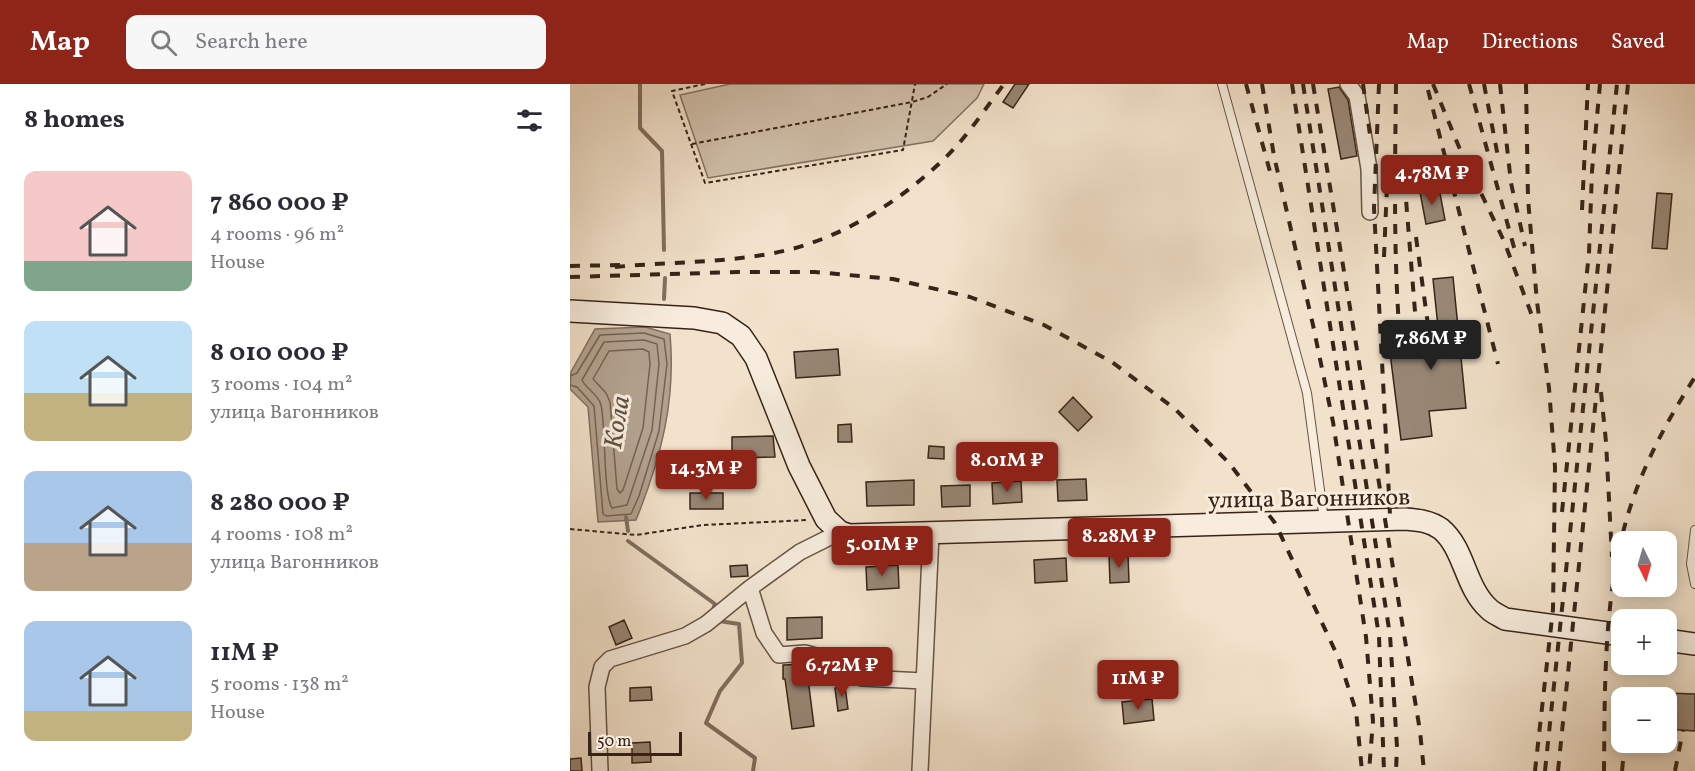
<!DOCTYPE html>
<html lang="en">
<head>
<meta charset="utf-8">
<style>
  :root { --surface:#fff; --page:#f7f7f7; --text:#2b2b33; --muted:#7c7c81; --accent:#8f2418 }
  body { margin:0; font-family:Vollkorn,serif; background:var(--page); color:var(--text); height:100vh; display:flex; flex-direction:column; font-size:22px; white-space:nowrap }
  * { box-sizing:border-box; margin:0 }
  p { font-size:20px; color:var(--muted) }
  .icon { flex:none; width:33px; height:33px; fill:none; stroke:currentColor; stroke-width:2; stroke-linecap:round; stroke-linejoin:round }
  .map { position:relative; flex:1; overflow:hidden }
  .details { display:flex; flex-direction:column; background:var(--surface); width:570px }
  .details>* { flex:none }
  .needle { width:39px; rotate:175deg }
  .buttons { position:absolute; left:1041px; top:447px; display:grid; gap:12px }
  .buttons a { display:grid; place-items:center; width:66px; height:66px; border-radius:12px; background:var(--surface); box-shadow:0 3px 15px #0003; font-size:30px }
  .scale { position:absolute; left:18px; bottom:15px; width:94px; box-sizing:border-box; padding-left:6px; border:3px solid #372418; border-top:0; font-size:16px; line-height:21px; white-space:nowrap; color:#372418; -webkit-text-stroke:4px #f7ecdd; paint-order:stroke }
  .price { position:absolute; translate:-50% -51px; padding:0 14px; border-radius:6px; background:var(--accent); color:#fff; font-size:20px; line-height:39px; filter:drop-shadow(0 2px 3px #0008) }
  .price::after { content:''; position:absolute; left:50%; top:36px; width:18px; height:14px; margin-left:-9px; background:inherit; clip-path:polygon(0 0,100% 0,50% 100%) }
  .price.selected { background:#222; color:#fff }
  ul { padding:0; list-style:none }
  li { display:flex; align-items:center; gap:18px; height:150px; padding:0 24px }
  li span { display:grid; place-items:center; flex:none; width:168px; height:120px; border-radius:12px; color:#555 }
  li>.icon { margin-inline-start:auto }
  span .icon { width:72px; height:72px; fill:#fffc; stroke-width:1 }
  li b { font-size:26px }
  h2 { display:flex; justify-content:space-between; align-items:center; height:72px; padding:0 24px; font-size:26px }
  header { display:flex; align-items:center; gap:36px; box-sizing:border-box; height:84px; padding:0 30px; background:var(--accent); color:#fff }
  header strong { font-size:28px }
  nav { display:flex; gap:33px; margin-inline-start:auto; font-size:21px }
  .search { width:420px; height:54px; background:var(--page); display:flex; align-items:center; gap:15px; box-sizing:border-box; padding:0 21px; border-radius:12px; color:var(--muted); font-size:22px }
  main { display:flex; flex:1; min-height:0 }
  .map>svg:first-child { display:block }
  .green { fill:#d2c2ad; stroke:#847362; stroke-width:1.5 }
  .water { fill:#b2a18e; stroke:#816f5f; stroke-width:1.5 }
  .lines { fill:none; stroke-linecap:round; stroke-linejoin:round }
  .shore { stroke:#746253; stroke-width:1.5 }
  .stream { stroke:#816f5f; stroke-width:4 }
  .building { fill:#988775; stroke:#372418; stroke-width:1.5 }
  .lane-casing { stroke:#665445; stroke-width:10 }
  .street-casing { stroke:#665445; stroke-width:18 }
  .secondary-casing { stroke:#372418; stroke-width:24 }
  .path { stroke:#372418; stroke-width:2; stroke-dasharray:4.5 3; stroke-linecap:butt }
  .lane { stroke:#f7ecdd; stroke-width:8 }
  .street { stroke:#f7ecdd; stroke-width:15 }
  .secondary { stroke:#f7ecdd; stroke-width:21 }
  .rail { stroke:#372418; stroke-width:4; stroke-dasharray:10 10; stroke-linecap:butt }
  .labels { text-anchor:middle; stroke-width:6; stroke-linejoin:round; paint-order:stroke }
  .street-label { font-size:24px; fill:#372418; stroke:#f7ecdd }
  .water-label { font-size:26px; font-style:italic; fill:#625041; stroke:#f7ecdd }
</style>
</head>
<body>
<header>
<strong>Map</strong>
<div class="search"><svg class="icon" aria-label="search" viewBox="0 0 24 24"><circle cx="10" cy="10" r="6"/><path d="M15 15l6 6"/></svg>Search here</div>
<nav><a>Map</a><a>Directions</a><a>Saved</a></nav>
</header>
<main>
<section class="details">
<h2>8 homes<svg class="icon" aria-label="filters" viewBox="0 0 24 24"><path d="M4 7h16M4 17h16"/><circle cx="9" cy="7" r="2"/><circle cx="15" cy="17" r="2"/></svg></h2>
<ul>
<li><span style="background:linear-gradient(#f6c9c9 75%,#7fa58c 0)"><svg class="icon" aria-label="home" viewBox="0 0 24 24"><path d="M3 11l9-7 9 7M6 9v11h12V9"/></svg></span><div><b>7 860 000 ₽</b><p>4 rooms · 96 m²</p><p>House</p></div></li>
<li><span style="background:linear-gradient(#bfe0f5 60%,#c2b280 0)"><svg class="icon" aria-label="home" viewBox="0 0 24 24"><path d="M3 11l9-7 9 7M6 9v11h12V9"/></svg></span><div><b>8 010 000 ₽</b><p>3 rooms · 104 m²</p><p>улица Вагонников</p></div></li>
<li><span style="background:linear-gradient(#a9c7e8 60%,#b9a48a 0)"><svg class="icon" aria-label="home" viewBox="0 0 24 24"><path d="M3 11l9-7 9 7M6 9v11h12V9"/></svg></span><div><b>8 280 000 ₽</b><p>4 rooms · 108 m²</p><p>улица Вагонников</p></div></li>
<li><span style="background:linear-gradient(#a9c7e8 75%,#c2b280 0)"><svg class="icon" aria-label="home" viewBox="0 0 24 24"><path d="M3 11l9-7 9 7M6 9v11h12V9"/></svg></span><div><b>11M ₽</b><p>5 rooms · 138 m²</p><p>House</p></div></li>
</ul>
</section>
<div class="map">
<svg width="1125" height="687" viewBox="0 0 1125 687">
  <rect width="100%" height="100%" fill="#f2e2cb"/>
  <filter id="stains"><feTurbulence type="fractalNoise" baseFrequency=".00333" numOctaves="4"/><feColorMatrix values="0 0 0 0 .2 0 0 0 0 .09 0 0 0 0 .02 0 0 0 .5 -.17"/></filter>
  <radialGradient id="worn" r=".72"><stop offset=".6" stop-color="#630" stop-opacity="0"/><stop offset="1" stop-color="#630" stop-opacity=".3"/></radialGradient>
  <path class="green" d="M160,0h254l-7,14 -44,43 -225,37 -28,-83z"/>
  <path class="water" d="M75,243l25,7c6,67 -9,124 -34,186l-38,2 -10,-115 -18,-18 1,-17 24,-43z"/>
  <g class="lines">
    <path class="shore" d="M74,256l13,4 2,20 -7,66 -25,75 -15,3c-9,-14 -6,-81 -11,-103 -2,-10 -15,-16 -19,-25l22,-38z
      M73,265l6,3 1,12 -7,64 -20,62 -3,3 -3,-4 -7,-87 -4,-9 -13,-14 16,-28z
      M0,292l7,-3 23,-38 44,-2 20,6 3,25 -8,67 -20,65 -8,18 -25,2 -3,-2 -9,-108 -17,-19 -7,-2"/>
    <path class="stream" d="M70,0v44l22,23 2,99
      M94,215l1,-21
      M56,433l2,14
      M58,457l87,63 -3,9
      M149,537l20,3 3,39 -22,28 -14,32 49,35 -2,13"/>
  </g>
  <path class="building" d="M445,0h14l-16,24 -10,-6z
    M769,3l9,13 9,56 -16,3 -13,-70z
    M869,104l6,32 -19,4 -6,-32z
    M1087,109l15,1 -5,55 -15,-1z
    M883,193l13,131 -37,3 3,25 -31,4 -11,-87 50,-7 -7,-67z
    M268,265l2,26 -44,3 -2,-26z
    M503,313l19,20 -14,14 -19,-19z
    M281,340l1,18h-14v-17z
    M203,352l2,21 -43,1v-21z
    M359,362l15,1v12l-16,-1z
    M516,395l1,21 -29,1 -1,-21z
    M344,396v25l-47,1 -1,-24z
    M451,397l1,21 -29,2 -1,-21z
    M400,401v21l-28,1 -1,-21z
    M120,409h33v16h-33z
    M539,471h19l1,27 -19,1z
    M496,474l1,23 -32,2 -1,-23z
    M177,481l1,11 -17,1 -1,-11z
    M328,481l1,23 -32,2 -1,-23z
    M252,533v21l-35,2v-22z
    M54,536l8,18 -16,7 -7,-18z
    M239,580l14,4v10l-15,1 6,47 -22,3 -7,-50h-2v-14z
    M275,602l3,23 -10,2 -3,-23z
    M81,603l1,13 -22,1v-13z
    M1096,609l29,1v37l-29,-2z
    M582,615l2,21 -30,4 -2,-22z
    M80,658l1,20 -19,1v-20z
    M11,674l1,13h-12v-12z"/>
  <g class="lines">
    <defs>
      <path id="lane" d="M652,0l85,309 17,127
        M1125,446l-4,34 4,20"/>
      <path id="street" d="M778,0l9,12 12,73 1,43
        M180,504l14,45 15,22 26,-2 29,8 28,17 62,3
        M30,687l-3,-84 5,-20 8,-8 75,-23 21,-12 44,-36 50,-36 40,-20
        M350,687l11,-237"/>
      <path id="secondary" d="M0,227l124,7 28,5 19,13 15,22 43,108 27,53 14,13 9,3 556,-16c13,1 25,2 36,10 24,20 24,59 48,80 4,4 11,7 16,10l117,16
        M1096,556l29,4"/>
    </defs>
    <use href="#lane" class="lane-casing"/>
    <use href="#street" class="street-casing"/>
    <use href="#secondary" class="secondary-casing"/>
    <path class="path" d="M135,0l-33,7 33,92 198,-33 12,-66
      M122,60l220,-42 16,-5 19,-13
      M0,445l66,6 67,-10 105,-5"/>
    <use href="#lane" class="lane"/>
    <use href="#street" class="street"/>
    <use href="#secondary" class="secondary"/>
    <path class="rail" d="M676,0l26,95
      M692,0l12,72 39,169 20,97 15,98 18,117 7,84 -4,50
      M722,0l87,552 5,135
      M733,0l87,551 7,112 -1,24
      M743,0l107,647 4,40
      M793,0l8,58
      M809,0l-5,124 16,307
      M826,0c-1,89 -3,178 5,267
      M863,0l26,63 45,94 30,80
      M899,0l46,167
      M914,0l15,78
      M930,0l11,99 14,63
      M956,0l2,115 9,103 12,86 6,79 -2,142 -18,162
      M858,6l70,274
      M833,78l15,187
      M1012,126l6,-126
      M846,153l15,110
      M814,173l3,-72
      M0,182l52,-1
      M45,183c53,-5 106,-4 159,-14 64,-12 124,-50 170,-94 23,-22 41,-50 60,-75
      M0,193l168,-5h77l78,7 77,18 74,28 68,37 63,47 54,54 46,60 64,136 17,52 6,60
      M1031,308l5,50 6,115
      M992,428l27,-259 3,-82 8,-87
      M975,687l72,-687
      M988,687l70,-687
      M1034,687c1,-90 -1,-186 29,-272 15,-43 37,-83 62,-122
      M1052,687l3,-29
      M1105,687l8,-41"/>
  </g>
  <g class="labels">
    <g class="street-label">
      <text transform="translate(739 414) rotate(-1)" y="8">улица Вагонников</text>
    </g>
    <g class="water-label">
      <text transform="translate(46 338) rotate(-81)" y="9">Кола</text>
    </g>
  </g>
  <rect width="100%" height="100%" filter="url(#stains)"/>
  <rect width="100%" height="100%" fill="url(#worn)"/>
</svg>
<div class="buttons">
<a><svg class="needle" viewBox="-14 -14 28 28"><path d="M0-13l5 13h-10z" fill="#e53935"/><path d="M0 13l5-13h-10z" fill="#7c7c81"/></svg></a>
<a>+</a>
<a>−</a>
</div>
<div class="scale">50 m</div>
<b class="price" style="left:862px;top:122px">4.78M ₽</b>
<b class="price selected" style="left:861px;top:287px">7.86M ₽</b>
<b class="price" style="left:437px;top:409px">8.01M ₽</b>
<b class="price" style="left:136px;top:417px">14.3M ₽</b>
<b class="price" style="left:549px;top:485px">8.28M ₽</b>
<b class="price" style="left:312px;top:493px">5.01M ₽</b>
<b class="price" style="left:272px;top:614px">6.72M ₽</b>
<b class="price" style="left:568px;top:627px">11M ₽</b>
</div>
</main>
</body>
</html>
